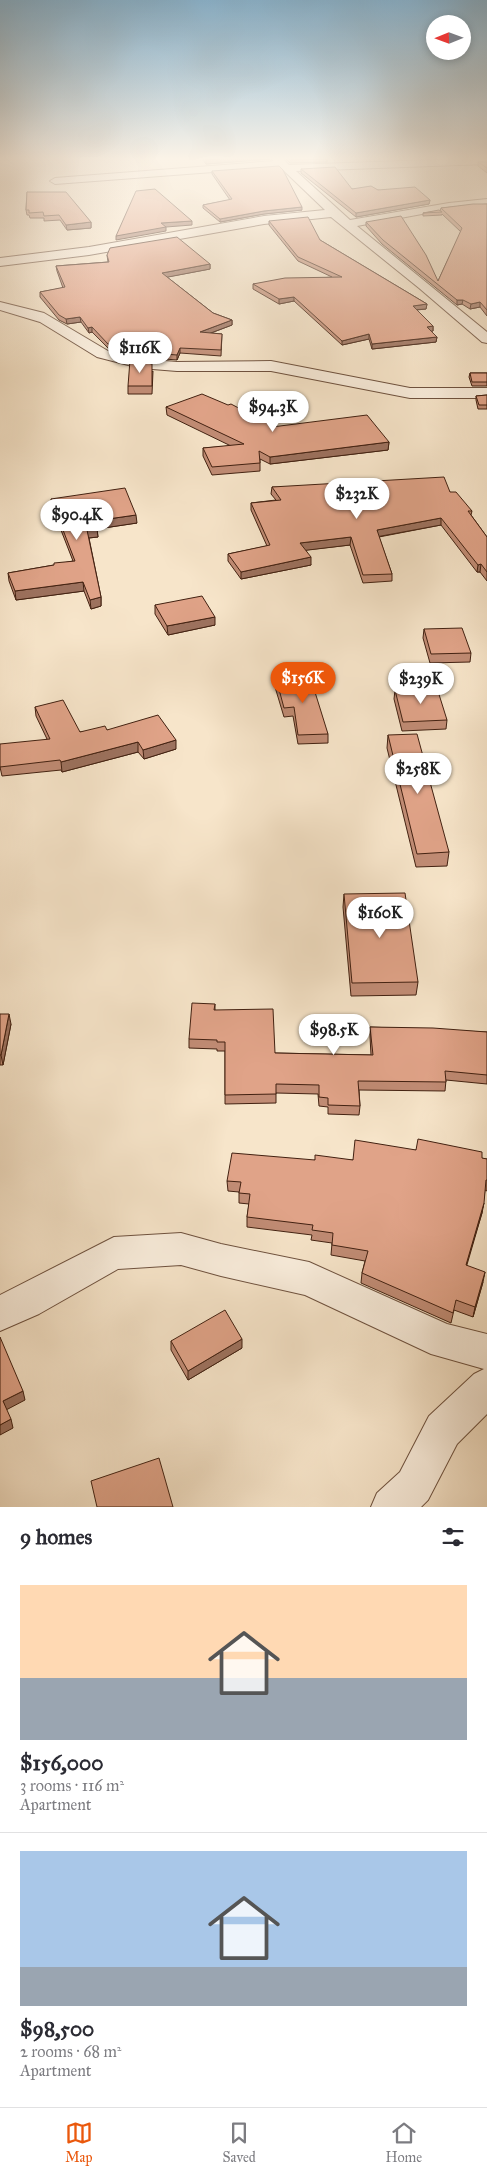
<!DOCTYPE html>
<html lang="en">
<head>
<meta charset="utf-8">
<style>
  :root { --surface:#fff; --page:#f2f2f3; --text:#2b2b33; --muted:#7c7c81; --line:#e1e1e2; --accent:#ea580c }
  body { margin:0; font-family:"IM FELL Great Primer",serif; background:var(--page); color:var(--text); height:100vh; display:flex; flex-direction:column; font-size:19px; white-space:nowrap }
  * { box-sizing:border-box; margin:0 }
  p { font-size:16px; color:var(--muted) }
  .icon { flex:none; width:28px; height:28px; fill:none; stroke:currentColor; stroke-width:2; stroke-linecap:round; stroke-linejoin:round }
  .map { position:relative; height:1507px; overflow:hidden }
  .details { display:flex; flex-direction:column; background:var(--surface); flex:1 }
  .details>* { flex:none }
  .needle { width:32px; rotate:269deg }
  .buttons { position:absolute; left:426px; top:15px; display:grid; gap:10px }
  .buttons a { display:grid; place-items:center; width:45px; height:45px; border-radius:50%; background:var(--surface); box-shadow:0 2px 8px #0003; font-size:25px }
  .price { position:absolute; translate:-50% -42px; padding:0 11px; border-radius:18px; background:#fff; color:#222; font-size:16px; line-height:32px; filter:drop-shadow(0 1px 2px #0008) }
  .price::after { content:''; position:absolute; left:50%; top:30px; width:15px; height:11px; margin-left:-8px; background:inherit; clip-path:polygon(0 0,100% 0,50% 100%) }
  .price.selected { background:var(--accent); color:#fff }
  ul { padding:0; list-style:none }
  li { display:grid; align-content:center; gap:10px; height:265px; padding:0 20px }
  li+li { border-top:1px solid var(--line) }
  li span { display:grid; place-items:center; height:155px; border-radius:0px; color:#555 }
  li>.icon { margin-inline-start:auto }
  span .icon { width:90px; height:90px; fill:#fffc; stroke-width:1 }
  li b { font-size:21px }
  h2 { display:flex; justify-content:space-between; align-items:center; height:60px; padding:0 20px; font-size:21px }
  .menu { display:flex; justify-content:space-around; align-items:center; height:70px; border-top:1px solid var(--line); background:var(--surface); font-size:14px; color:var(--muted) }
  .menu a { display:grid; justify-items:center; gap:2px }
  .menu .selected { color:var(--accent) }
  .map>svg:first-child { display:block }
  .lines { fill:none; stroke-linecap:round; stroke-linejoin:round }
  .minor-casing { stroke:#6f523f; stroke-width:2 }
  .minor { fill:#faeedd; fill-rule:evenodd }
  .wall { fill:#c18c75; stroke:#422111 }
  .shaded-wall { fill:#9d725f; stroke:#422111 }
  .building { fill:#e0a388; stroke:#422111 }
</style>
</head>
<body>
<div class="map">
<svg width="487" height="1507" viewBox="0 0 487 1507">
  <rect width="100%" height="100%" fill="#f7e5ca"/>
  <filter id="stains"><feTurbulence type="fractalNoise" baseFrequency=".004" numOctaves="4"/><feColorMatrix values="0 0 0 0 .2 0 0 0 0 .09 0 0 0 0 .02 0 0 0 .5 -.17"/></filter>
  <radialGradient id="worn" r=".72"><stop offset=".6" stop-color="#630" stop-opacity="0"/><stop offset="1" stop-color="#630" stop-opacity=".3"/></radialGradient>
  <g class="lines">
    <defs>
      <path id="minor" d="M271,158h11l7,7 198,-7v6l-191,7 54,49 99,-17 38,-4v6l-38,4 -92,17 130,106v11l-5,-1 -63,-54 -88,-71 -67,7 -175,31 -89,11v-8l89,-11 175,-31 61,-6 -45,-43 -225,17 -5,-3 5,-3 219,-17z
        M0,302l44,11 64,38 32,8 37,3 94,-1 139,27h77v10h-77l-139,-27h-94l-37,-3 -43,-11 -57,-35 -40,-12z
        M181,1233l40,11 88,18 138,62 40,10v80l-30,30 -29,56 -7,7h-50l6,-14 23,-21 29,-56 45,-42 10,-5 -53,-15 -126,-59 -84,-19 -40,-11 -63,4 -79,45 -39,17v-36l114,-58z"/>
    </defs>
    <use href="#minor" class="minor-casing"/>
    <use href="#minor" class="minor"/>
  </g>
  <path class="wall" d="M203,158h2l65,1 -64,5 -3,-4z
    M285,158h42v4l-37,1z
    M478,162h9v11l-9,-7z
    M301,169l51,20 26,1 52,10 -1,4 -73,13 -55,-44z
    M212,171l90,39 -38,4 -44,8 -17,-14v-3l27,-5 -18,-26z
    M27,192l64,30v6l-24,2 -7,-10 -16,1v-3h-14l-1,-3h-2l-1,-5z
    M487,204v112l-7,-9 -10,2 -8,-5 -5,1 -75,-61 -16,-18v-4l72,59 23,-49 -19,-18v1l-19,1v-3l17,-2 1,-3z
    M269,221l51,19 107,64 -1,5 -9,1 16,16v5h-2l6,6 -1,5 -64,7 -3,-10 -27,6 -48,-44 -15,3 -26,-15v-5l79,-7 -34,-16 -29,-36z
    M107,255l103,9v5l-43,8 46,36 19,7v5l-21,8 11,1 -1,22 -41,-3 -3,7 -37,-3 -31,-8 -17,-17 -3,1 -8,-11 -14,2 -8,-4 -19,-23v-5l23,-4 -6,-17 -1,-5 52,-4z
    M153,371l-1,23h-24v-8z
    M470,373h17v13h-15l-3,-9z
    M487,395v14h-9l-2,-9v-4z
    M166,407l106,20 117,15 -1,8 -118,14 -10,-5v12l-48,4 -9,-19v-8l28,-2 -64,-31z
    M272,487l178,5 22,19 -1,4 16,22v44l-7,-9h-3l-36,-47 -62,12 13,37v7l-29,2 -13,-38 -44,5 5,15 -70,14 -13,-18v-7l39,-8 -16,-36v-7l25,-3 -5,-6z
    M51,499l86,24 -40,6 1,8 -9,1 12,59v9l-10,3 -7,-18 -68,9 -7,-19 -1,-8 46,-8 19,-4 -21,-54z
    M155,605l60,20 -47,10 -13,-21z
    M424,629l47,24 -1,9 -40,1 -7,-25z
    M276,678l52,56v9l-30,1 -5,-28 -9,1 -9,-30z
    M395,690l52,30 -1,9 -44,2 -8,-32z
    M35,707l45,25 27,-2 69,19 -32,10 -6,-7 -76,20 -1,-2 -59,6 -2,-9 47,-28 -11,-23z
    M388,735l61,117 -2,14 -31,1 -29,-119z
    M344,894l74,88 -2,13 -65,1 -8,-89z
    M215,1004v6l60,43 96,2 -1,-18v-10l117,5v52l-41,-4 -1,11 -86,-1 1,16 -1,9 -31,-1v-7l-9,-1 -1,-12 -42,-1v10l-51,1v-53h-8v-2l-28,-1v-9z
    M0,1014l11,10 -8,41h-3z
    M416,1150l71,9v32l-2,-1 -3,23 -16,52 17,17 -10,35 -19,-7 -3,13 -90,-40 1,-10 3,-12 -34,-6 1,-12 -21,-3 1,-5 -65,-8v-10l2,-13 -10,-1v-11l-11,-1 -1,-10 88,-21h38z
    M171,1341l71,7 -54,32 -17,-30z"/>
  <path class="shaded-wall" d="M228,158h42v1l-64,5v-4z
    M430,200l-1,4 -73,13v-4z
    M302,207v3l-38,4 -44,8v-3l44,-8z
    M192,221v4l-26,2v4l-50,9v-4l45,-13z
    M91,222v6l-24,2 -1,-5z
    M210,264v5l-47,9 -1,-5z
    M294,297v4l-15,3v-5z
    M457,300h6l-1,4 -5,1z
    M480,302v5l-10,2 1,-5z
    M427,304l-1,5 -14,1 1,-4z
    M80,317l1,5 -14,2 -1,-5z
    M232,320v5l-32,12v-5z
    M433,326v5l-7,1 1,-5z
    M92,327v5l-3,1 -1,-5z
    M369,334v5l-27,6v-4z
    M437,337l-1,5 -64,7v-5z
    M180,348v5l-3,7v-5z
    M389,442l-1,8 -118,14v-7z
    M136,515l1,8 -40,6 1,8 -10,1 -1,-8 7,-9z
    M441,518v7l-65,12 1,-7z
    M351,537l-1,8 -50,6v-8z
    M311,557v8l-70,14v-7z
    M481,564l-1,8h-3l1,-7z
    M83,582l1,9 -68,9 -1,-9z
    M101,597v9l-10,3 -1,-9z
    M215,617v8l-47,10 -1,-9z
    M176,740v9l-32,10 -1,-9z
    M138,742v10l-76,20 -1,-10z
    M9,1014l2,10 -8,41 -2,-10z
    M484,1203l-2,10 -18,62 2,-10z
    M485,1272l-2,10 -10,35 2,-10z
    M242,1339v9l-54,32v-9z
    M23,1391l2,9 -19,10 -3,-9z
    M11,1419l2,9 -13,7v-10z"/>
  <path class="building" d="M205,158h23l-22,2z
    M288,158h39v1l-37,1z
    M478,162h9v6z
    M279,166l4,4 19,37 -38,4 -44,8 -17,-14 29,-6 -20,-28z
    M335,167l17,22 19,-3 7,4 37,-3 15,13 -74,13 -55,-44z
    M155,189l37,32 -31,2 5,4 -50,9 20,-45z
    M27,192h39l25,30 -25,3 -7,-10 -15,1 -1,-4 -14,1v-3h-3z
    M473,204h14v106l-7,-8 -9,2 -8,-4h-6l-74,-60 -17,-18 35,-6 25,39 12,26 24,-53 -21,-20z
    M439,210l3,2 -19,1z
    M308,217l12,23 107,64 -14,2 20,20 -6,1 10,10 -65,7 -3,-10 -27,7 -48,-44 -15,2 -26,-15 32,-6 57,-1 -44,-20 -29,-36z
    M177,237l33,27 -48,9 51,40 19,7 -32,12 22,2 -1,16 -41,-2 -3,7 -37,-3 -32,-8 -16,-17 -4,1 -8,-11 -14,2 -7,-4 -19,-23 25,-5 -9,-21 53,-4 -2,-7 3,-7z
    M130,360l22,4v22h-24z
    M470,373h17v9h-15z
    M202,394l26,11 3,-1 38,20 3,3 95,-12 22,27 -119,15 -11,-6 1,12 -48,4 -9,-19 41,-4 -78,-37z
    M487,395v10h-8l-3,-9z
    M444,477l6,15h6l16,19h-4l19,26v35l-6,-8 -3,1 -37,-47 -64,12 15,44 -29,1 -12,-38 -51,6 11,14 -70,15 -13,-18 42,-9 -19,-42 30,-3 -9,-13z
    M125,488l11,27 -42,6 3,7 -10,2 14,67 -11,3 -7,-18 -68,9 -7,-18 46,-8v-2l21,-2 -24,-62z
    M202,596l13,21 -48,9 -12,-21z
    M462,628l9,25 -40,1 -7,-25z
    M310,676l18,58 -30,1 -4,-28 -10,1 -8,-30z
    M437,688l10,32 -44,2 -8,-32z
    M63,700l17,32 25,-6 2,4 51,-15 18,25 -33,10 -5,-8 -77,20 -1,-2 -60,7v-23l50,-5 -15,-32z
    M417,734l32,118 -32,2 -29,-119z
    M405,893l13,89 -66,1 -8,-89z
    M192,1003l23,1 -1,6 59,-1 2,44 98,2 -3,-28 63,1 54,4v43l-42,-4 1,11 -88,-1 2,25 -32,-1v-7l-9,-1v-12l-43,-1v10l-51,1v-53h-8v-2l-28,-1z
    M0,1014h9l-8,41h-1z
    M418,1139l64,13v6l5,1v21h-1l-2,23 -18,62 19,7 -10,35 -19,-7 -3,13 -91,-40 6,-22 -36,-6 1,-12 -21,-3 1,-5 -66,-8 3,-23 -11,-1 2,-11 -14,-1 5,-28 83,7v-5l38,5 2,-20 61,10z
    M225,1310l17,29 -54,32 -17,-30z
    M0,1337l23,54 -20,10 8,18 -11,6z
    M159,1458l14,49h-76l-6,-26z"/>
  <linearGradient id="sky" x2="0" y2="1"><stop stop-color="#8ab8d6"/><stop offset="0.43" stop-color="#fbf3e7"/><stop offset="1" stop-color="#fbf3e7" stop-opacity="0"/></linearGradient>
  <rect width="487" height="369" fill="url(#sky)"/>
  <rect width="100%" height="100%" filter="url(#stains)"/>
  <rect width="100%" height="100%" fill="url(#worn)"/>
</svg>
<div class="buttons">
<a><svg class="needle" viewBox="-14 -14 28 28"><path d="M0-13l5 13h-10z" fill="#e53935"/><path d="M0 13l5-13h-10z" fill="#7c7c81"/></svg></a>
</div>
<b class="price" style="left:140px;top:374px">$116K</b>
<b class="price" style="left:273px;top:433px">$94.3K</b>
<b class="price" style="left:357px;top:520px">$232K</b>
<b class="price" style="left:77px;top:541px">$90.4K</b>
<b class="price selected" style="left:303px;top:704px">$156K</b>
<b class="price" style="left:421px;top:705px">$239K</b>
<b class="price" style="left:418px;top:795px">$258K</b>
<b class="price" style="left:380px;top:939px">$160K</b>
<b class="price" style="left:334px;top:1056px">$98.5K</b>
</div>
<section class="details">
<h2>9 homes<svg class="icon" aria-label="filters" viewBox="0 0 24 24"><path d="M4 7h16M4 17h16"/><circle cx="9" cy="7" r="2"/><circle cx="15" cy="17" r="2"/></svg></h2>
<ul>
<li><span style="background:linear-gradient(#ffd9b3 60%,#9aa5b1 0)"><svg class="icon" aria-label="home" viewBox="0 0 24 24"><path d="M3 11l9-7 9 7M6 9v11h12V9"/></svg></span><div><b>$156,000</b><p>3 rooms · 116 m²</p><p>Apartment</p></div></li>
<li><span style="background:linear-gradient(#a9c7e8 75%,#9aa5b1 0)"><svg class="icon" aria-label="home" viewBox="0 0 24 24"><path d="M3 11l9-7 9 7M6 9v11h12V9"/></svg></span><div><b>$98,500</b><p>2 rooms · 68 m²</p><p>Apartment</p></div></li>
</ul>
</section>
<nav class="menu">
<a class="selected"><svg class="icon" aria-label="map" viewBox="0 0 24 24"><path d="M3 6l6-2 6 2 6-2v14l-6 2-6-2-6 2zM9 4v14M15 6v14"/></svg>Map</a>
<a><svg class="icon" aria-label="saved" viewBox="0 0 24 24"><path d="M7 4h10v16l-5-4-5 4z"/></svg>Saved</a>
<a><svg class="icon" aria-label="home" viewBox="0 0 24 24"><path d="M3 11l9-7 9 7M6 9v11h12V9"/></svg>Home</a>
</nav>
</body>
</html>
